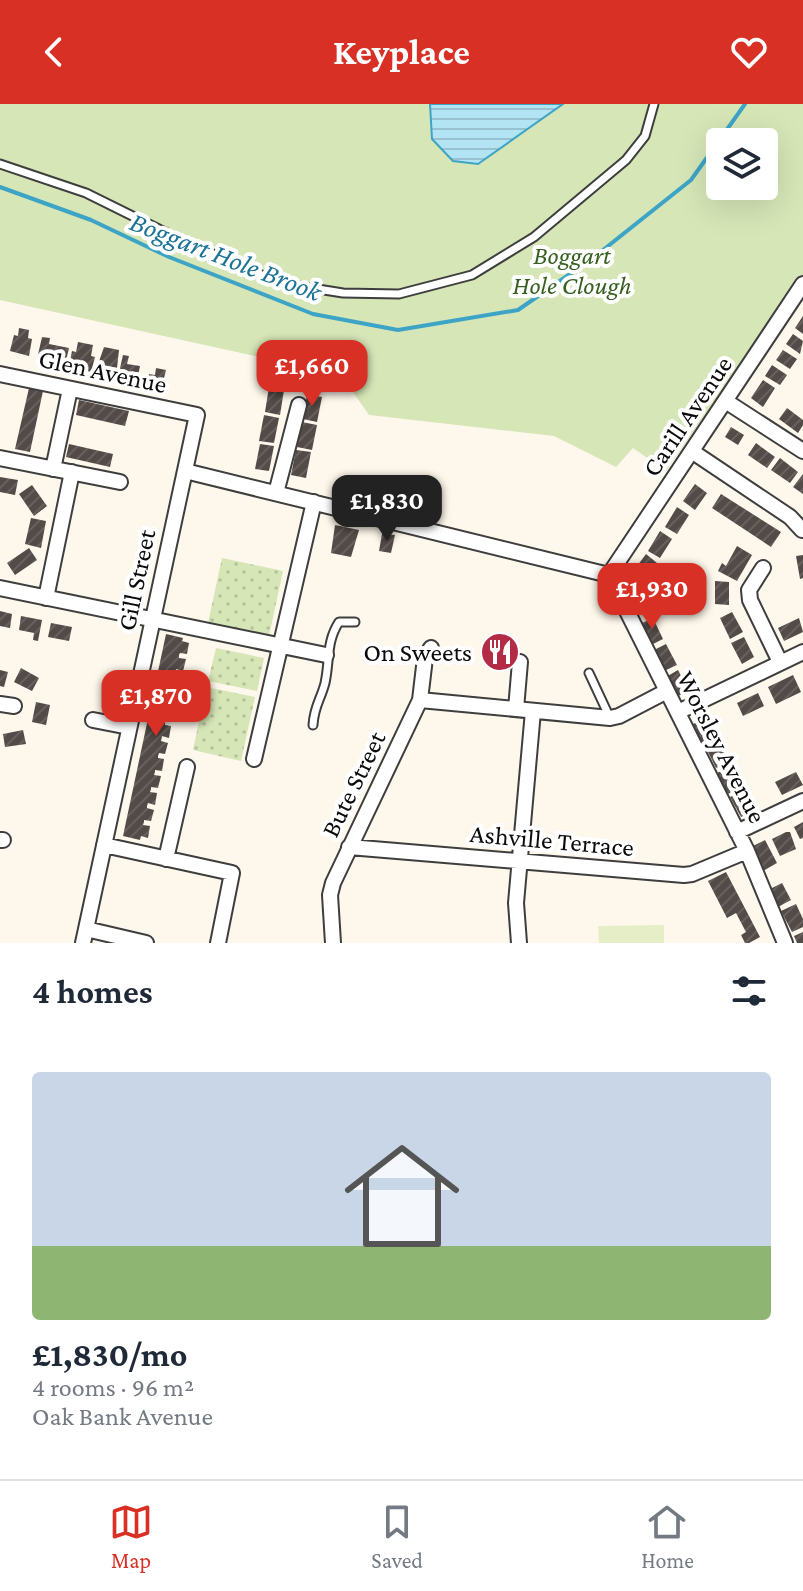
<!DOCTYPE html>
<html lang="en">
<head>
<meta charset="utf-8">
<style>
  :root { --surface:#fff; --page:#f2f2f3; --text:#1f2937; --muted:#747a83; --line:#e0e1e3; --accent:#d93025 }
  body { margin:0; font-family:"Crimson Pro",serif; background:var(--page); color:var(--text); height:100vh; display:flex; flex-direction:column; font-size:30px; white-space:nowrap }
  * { box-sizing:border-box; margin:0 }
  p { font-size:26px; color:var(--muted) }
  .icon { flex:none; width:44px; height:44px; fill:none; stroke:currentColor; stroke-width:2; stroke-linecap:round; stroke-linejoin:round }
  .map { position:relative; height:839px; overflow:hidden }
  .drawer { display:flex; flex-direction:column; background:var(--surface); flex:1 }
  .drawer>* { flex:none }
  .fabs { position:absolute; left:706px; top:24px; display:grid; gap:16px }
  .fabs a { display:grid; place-items:center; width:72px; height:72px; border-radius:8px; background:var(--surface); box-shadow:0 8px 32px #0002; font-size:40px }
  .price { position:absolute; translate:-50% -68px; padding:0 18px; border-radius:16px; background:var(--accent); color:#fff; font-size:26px; line-height:52px; filter:drop-shadow(0 2px 4px #0008) }
  .price::after { content:''; position:absolute; left:50%; top:48px; width:24px; height:18px; margin-left:-12px; background:inherit; clip-path:polygon(0 0,100% 0,50% 100%) }
  .price.current { background:#222; color:#fff }
  ul { padding:0; list-style:none }
  li { display:grid; align-content:center; gap:16px; height:424px; padding:0 32px }
  li span { display:grid; place-items:center; height:248px; border-radius:8px; color:#555 }
  li>.icon { margin-inline-start:auto }
  span .icon { width:144px; height:144px; fill:#fffc; stroke-width:1 }
  li b { font-size:34px }
  h2 { display:flex; justify-content:space-between; align-items:center; height:96px; padding:0 32px; font-size:34px }
  header { display:flex; justify-content:space-between; align-items:center; height:104px; padding:0 32px; background:var(--accent); color:#fff; font-size:36px; font-weight:700 }
  .menu { display:flex; justify-content:space-around; align-items:center; height:112px; border-top:2px solid var(--line); background:var(--surface); font-size:22px; color:var(--muted) }
  .menu a { display:grid; justify-items:center; gap:4px }
  .menu .current { color:var(--accent) }
  .map>svg:first-child { display:block }
  .grass { fill:url(#grass-dots) }
  .park { fill:#d6e6b7; fill-rule:evenodd }
  .pitch { fill:#e6eec8 }
  .water { fill:url(#water-rules); stroke:#3da4c6; stroke-width:2 }
  .lines { fill:none; stroke-linecap:round; stroke-linejoin:round }
  .stream { stroke:#3da4c6; stroke-width:4 }
  .building { fill:url(#building-hatch) }
  .service-casing { stroke:#3e3e3e; stroke-width:11 }
  .minor-casing { stroke:#3e3e3e; stroke-width:18 }
  .service { stroke:#fff; stroke-width:7 }
  .minor { stroke:#fff; stroke-width:14 }
  .labels { text-anchor:middle; stroke-width:8; stroke-linejoin:round; paint-order:stroke }
  .park-label { font-size:26px; font-style:italic; fill:#365f20; stroke:#fff }
  .street-label { font-size:26px; fill:#0b0b0b; stroke:#fff }
  .poi-label { font-size:26px; fill:#0b0b0b; stroke:#fff; text-anchor:end }
  .water-label { font-size:28px; font-style:italic; fill:#1c7396; stroke:#fff }
</style>
</head>
<body>
<header><svg class="icon" aria-label="back" viewBox="0 0 24 24"><path d="M15 5l-7 7 7 7"/></svg>Keyplace<svg class="icon" aria-label="heart" viewBox="0 0 24 24"><path d="M12 20l-8-8c-3-5 5-10 8-4 3-6 11-1 8 4z"/></svg></header>
<div class="map">
<svg width="803" height="839" viewBox="0 0 803 839">
  <defs>
    <pattern id="grass-dots" width="8" height="8" patternUnits="userSpaceOnUse" patternTransform="scale(2)"><rect width="8" height="8" fill="#d6e6b7"/><path d="M2 2h.1M6 6h.1" fill="none" stroke="#b6c49c" stroke-width="1.8" stroke-linecap="round"/></pattern>
    <pattern id="water-rules" width="6" height="5" patternUnits="userSpaceOnUse" patternTransform="scale(2)"><rect width="6" height="5" fill="#b2e4f3"/><path d="M0 2.5h6" fill="none" stroke="#98c2cf"/></pattern>
    <pattern id="building-hatch" width="6" height="6" patternUnits="userSpaceOnUse" patternTransform="scale(2)"><rect width="6" height="6" fill="#534b48"/><path d="M-1 1l2-2M0 6l6-6M5 7l2-2" fill="none" stroke="#67605e"/></pattern>
  </defs>
  <rect width="100%" height="100%" fill="#fef7eb"/>
  <path class="grass" d="M222,454l61,13 -14,65 -61,-13z
    M216,544l48,10 -7,33 -49,-10z
    M206,583l49,10 -14,64 -48,-11z"/>
  <path class="park" d="M0,0h803v170l-137,197 -33,-23 -17,19 -62,-31 -185,-21 -28,-40 -341,-75zM720,38h44v44h-44z"/>
  <path class="pitch" d="M664,821v18h-65l-1,-17z"/>
  <path class="water" d="M430,0h133l-85,60 -25,-3 -21,-22z"/>
  <g class="lines">
    <path class="stream" d="M0,83l91,33 78,37 144,57 85,16 120,-20 75,-52 98,-78 54,-76"/>
  </g>
  <path class="building" d="M803,212v18l-8,-6z
    M19,224l10,2 -1,8 4,1 -3,17 -19,-5 4,-16 4,1z
    M793,230l10,7 -3,13 -14,-10z
    M42,233l8,1 -1,6 20,4 -4,17 -28,-6z
    M78,238l15,3 -2,11 4,1 -4,15 -22,-6 3,-15 4,1z
    M104,243l15,3 -3,27 -21,-4z
    M783,246l14,9 -7,10 -14,-9z
    M123,251l6,1 -2,8 13,2 -3,15 -19,-4z
    M772,261l15,10 -7,10 -15,-9z
    M156,264l10,2 -4,16 -15,-4 2,-8 6,1z
    M763,276l12,8 -12,19 -12,-9z
    M269,283l15,3 -4,25 -15,-3z
    M29,284l14,3 -13,61 -15,-3z
    M307,290l15,3 -5,25 -14,-3z
    M79,296l50,11 -4,15 -49,-11z
    M787,304l16,12v5l-5,8 -19,-14z
    M264,311l15,3 -5,25 -15,-2z
    M302,318l15,3 -5,25 -15,-3z
    M731,323l13,8 -6,10 -13,-8z
    M756,339l19,14 -8,11 -19,-13z
    M69,340l44,10 -3,13 -44,-10z
    M260,340l14,2 -5,25 -14,-2z
    M296,346l15,2 -5,26 -15,-3z
    M780,354l18,14 -8,11 -19,-13z
    M803,370v20l-10,-7z
    M0,373l18,3 -3,15 -15,-3z
    M695,380l12,9 -12,17 -12,-9z
    M32,381l15,21 -13,10 -15,-22z
    M721,390l60,38 -10,15 -59,-39z
    M677,403l12,8 -12,19 -12,-7z
    M31,414l15,3 -5,27 -16,-4z
    M335,421l24,5 -8,27 -20,-4z
    M660,427l12,8 -12,19 -12,-7z
    M382,430l13,1 -4,18 -12,-2z
    M737,442l15,9 -15,26 -19,-10 4,-8 4,3z
    M29,444l8,12 -22,15 -8,-12z
    M646,450l11,9 -13,18 -12,-8z
    M803,451v23l-3,1 -4,-23z
    M715,477l14,1v23l-14,-1z
    M0,507l12,3 -2,14 -10,-2z
    M732,508l11,20 -13,7 -10,-21z
    M21,512l21,4 -4,21 -5,-1 1,-7 -15,-3z
    M653,514l10,21 -12,6 -11,-21z
    M799,514l4,14 -19,9 -6,-13z
    M51,519l21,4 -3,14 -21,-4z
    M166,530l17,4 -1,3 7,2 -2,11 -7,-1 -1,2v3l7,1 -3,12 -7,-2 -1,6 7,1 -3,12 -6,-2 -1,3v2l6,2 -2,11 -7,-1 -1,5 7,1 -3,12 -6,-1 -1,2v3l6,1 -2,12 -7,-2 -1,5 7,2 -3,11 -6,-1 -1,3v2l6,1 -2,12 -7,-1v2l-1,3 7,1 -3,12 -7,-1v2l-1,3 7,1 -2,12 -7,-2 -1,3v2l7,2 -3,11 -7,-1v2l-1,3 7,1 -2,12 -7,-2 -1,4 -17,-4z
    M744,533l10,20 -12,7 -11,-21z
    M666,540l11,21 -13,6 -10,-21z
    M21,564l18,10 -7,13 -18,-9z
    M0,566l8,2 -4,15 -4,-1z
    M678,566l11,21 -13,6 -10,-20z
    M793,571l8,17 -25,12 -8,-17z
    M758,589l6,13 -21,10 -6,-13z
    M36,598l14,3 -4,20 -14,-3z
    M705,614l11,21 -13,6 -10,-21z
    M23,626l3,14 -21,3 -2,-13z
    M718,637l11,21 -13,6 -10,-20z
    M730,663l10,20 -12,7 -11,-21z
    M796,668l7,13 -21,10 -7,-13z
    M743,687l10,20 -12,6 -11,-20z
    M803,718v16l-3,1 -6,-12z
    M786,728h4l6,17 -16,7 -8,-17z
    M765,736l12,23 -16,9 -12,-24z
    M726,768l34,65 -11,6h-4l-4,-8 5,-3 -10,-19 -9,5 -19,-37z
    M782,779l9,17 -13,7 -8,-18z
    M796,800l7,15v8l-11,5 -11,-21z
    M803,828v11h-6l-3,-7z"/>
  <g class="lines">
    <defs>
      <path id="service" d="M0,60l86,29 95,47 99,43 63,10 56,1 73,-19 62,-38 92,-77 19,-24 9,-32
        M589,569l21,45
        M313,621c1,-19 8,-26 12,-42 5,-23 1,-41 14,-61h16"/>
      <path id="minor" d="M0,270l197,41 -114,528
        M727,298l76,49
        M693,348l97,65 12,13
        M0,354l120,24
        M53,365l17,-80
        M185,367l424,104
        M276,389l23,-88
        M763,464l-14,22 1,10 30,62
        M609,471l138,276 38,92
        M609,471l194,-291
        M0,484l326,67
        M46,494l26,-126
        M420,596l190,18 9,-2 48,-25
        M0,600l14,2
        M516,605l4,-47
        M678,608l125,-60
        M93,616l36,7
        M254,655l60,-257
        M737,728l66,-31
        M0,736h3
        M104,741l128,28 -14,70
        M349,743l335,28 8,-1 55,-23
        M166,755l21,-92
        M86,825l60,14
        M333,839l-3,-48 3,-12 87,-183 5,-42 6,-10
        M519,839l-3,-40 17,-192"/>
    </defs>
    <use href="#service" class="service-casing"/>
    <use href="#minor" class="minor-casing"/>
    <use href="#service" class="service"/>
    <use href="#minor" class="minor"/>
  </g>
  <defs>
    <symbol id="restaurant-disc" viewBox="-11 -11 22 22"><circle r="9.5" fill="#b42b46" stroke="#fff"/><path d="M-5-6h1v4h1v-4h1v4h1v-4h1v5L-1.5 .5V6h-2V.5L-5-1ZM5-6V6H3V1.5H1.5Q1.5-4 5-6Z" fill="#fff"/></symbol>
  </defs>
  <g fill-rule="evenodd">
    <use href="#restaurant-disc" x="478" y="526" width="44" height="44"/>
  </g>
  <g class="labels">
    <g class="park-label">
      <text x="572" y="160">Boggart<tspan x="572" dy="30">Hole Clough</tspan></text>
    </g>
    <g class="street-label">
      <text transform="translate(103 267) rotate(12)" y="9">Glen Avenue</text>
      <text transform="translate(687 312) rotate(-56)" y="9">Carill Avenue</text>
      <text transform="translate(136 476) rotate(-78)" y="9">Gill Street</text>
      <text transform="translate(722 643) rotate(63)" y="9">Worsley Avenue</text>
      <text transform="translate(353 680) rotate(-64)" y="9">Bute Street</text>
      <text transform="translate(552 736) rotate(5)" y="9">Ashville Terrace</text>
    </g>
    <g class="poi-label">
      <text x="472" y="557">On Sweets</text>
    </g>
    <g class="water-label">
      <text transform="translate(226 152) rotate(21)" y="10">Boggart Hole Brook</text>
    </g>
  </g>
</svg>
<div class="fabs">
<a><svg class="icon" aria-label="layers" viewBox="0 0 24 24"><path d="M12 4l9 5-9 5-9-5zM3 14l9 5 9-5"/></svg></a>
</div>
<b class="price" style="left:312px;top:304px">£1,660</b>
<b class="price current" style="left:387px;top:439px">£1,830</b>
<b class="price" style="left:652px;top:527px">£1,930</b>
<b class="price" style="left:156px;top:634px">£1,870</b>
</div>
<section class="drawer">
<h2>4 homes<svg class="icon" aria-label="filters" viewBox="0 0 24 24"><path d="M4 7h16M4 17h16"/><circle cx="9" cy="7" r="2"/><circle cx="15" cy="17" r="2"/></svg></h2>
<ul>
<li><span style="background:linear-gradient(#c9d6e8 70%,#8fb573 0)"><svg class="icon" aria-label="home" viewBox="0 0 24 24"><path d="M3 11l9-7 9 7M6 9v11h12V9"/></svg></span><div><b>£1,830/mo</b><p>4 rooms · 96 m²</p><p>Oak Bank Avenue</p></div></li>
</ul>
</section>
<nav class="menu">
<a class="current"><svg class="icon" aria-label="map" viewBox="0 0 24 24"><path d="M3 6l6-2 6 2 6-2v14l-6 2-6-2-6 2zM9 4v14M15 6v14"/></svg>Map</a>
<a><svg class="icon" aria-label="saved" viewBox="0 0 24 24"><path d="M7 4h10v16l-5-4-5 4z"/></svg>Saved</a>
<a><svg class="icon" aria-label="home" viewBox="0 0 24 24"><path d="M3 11l9-7 9 7M6 9v11h12V9"/></svg>Home</a>
</nav>
</body>
</html>
